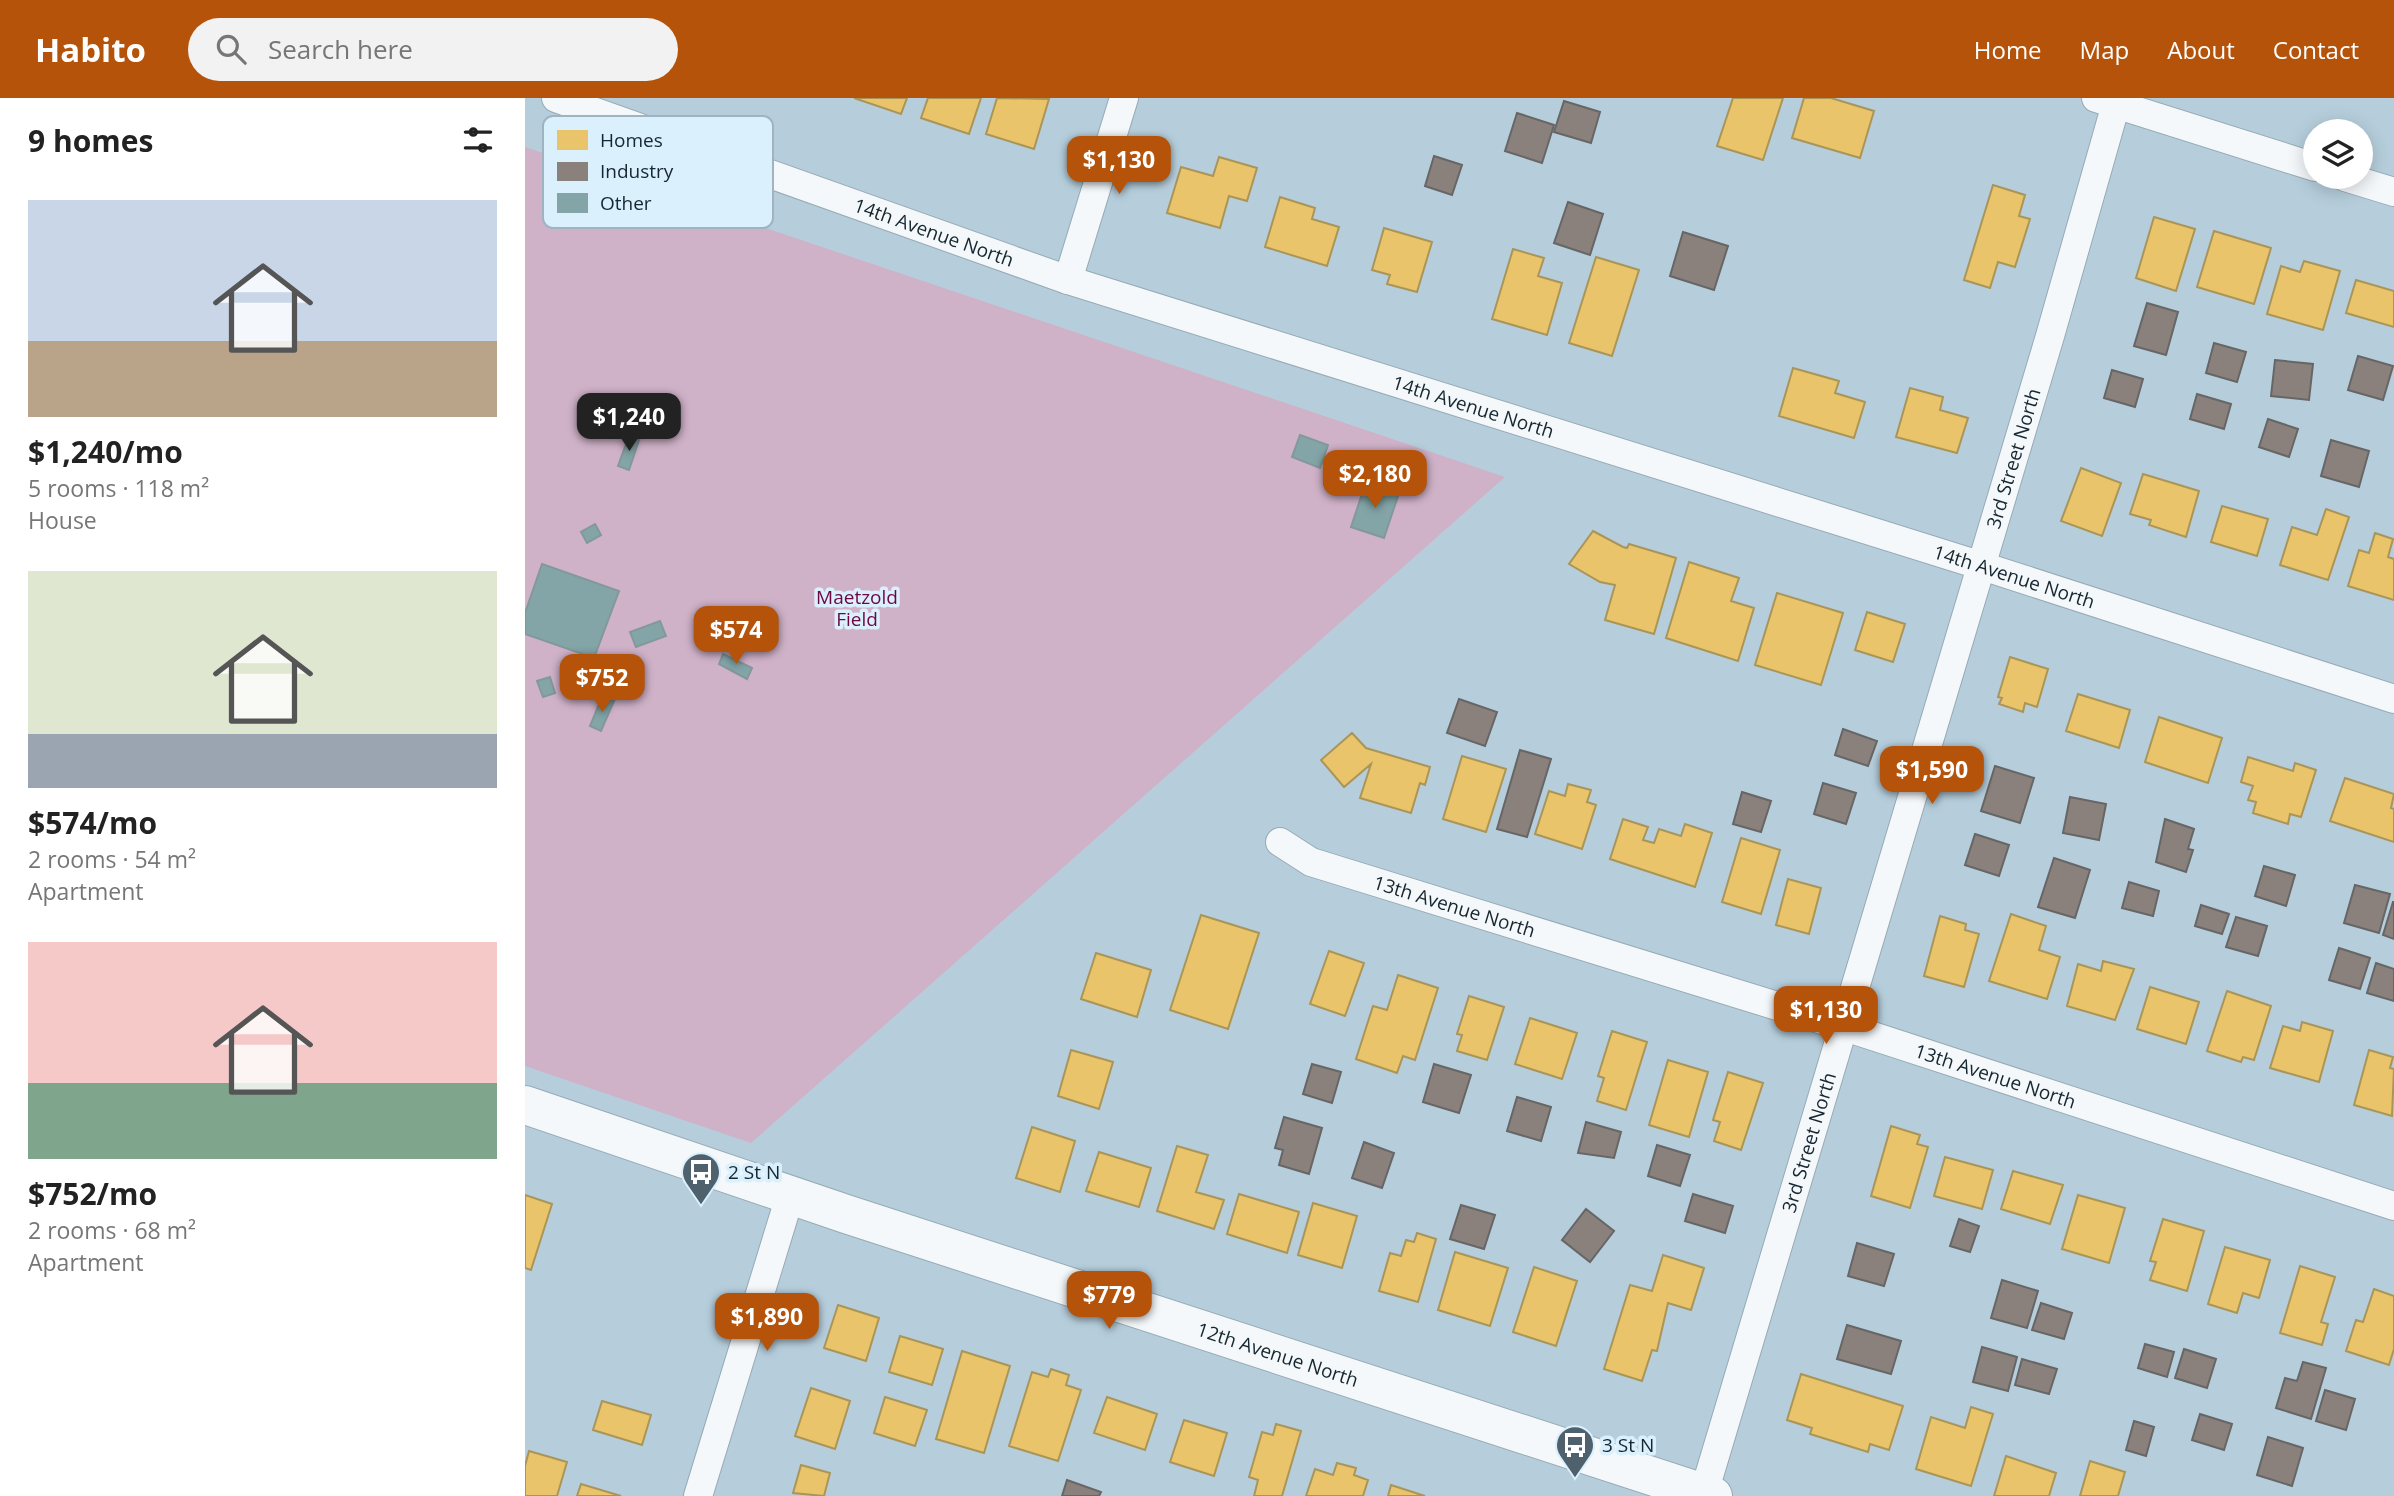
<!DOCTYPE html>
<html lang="en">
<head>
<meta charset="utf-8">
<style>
  :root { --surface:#fff; --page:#f2f2f2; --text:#222; --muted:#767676; --accent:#b45309 }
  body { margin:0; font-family:"Open Sans",sans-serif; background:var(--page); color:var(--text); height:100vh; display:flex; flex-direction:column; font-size:26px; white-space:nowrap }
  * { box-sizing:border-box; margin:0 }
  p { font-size:23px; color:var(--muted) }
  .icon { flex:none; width:38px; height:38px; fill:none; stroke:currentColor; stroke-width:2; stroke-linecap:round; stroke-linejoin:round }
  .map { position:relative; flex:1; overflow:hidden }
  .details { display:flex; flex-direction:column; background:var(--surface); width:525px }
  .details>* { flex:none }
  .buttons { position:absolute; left:1778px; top:21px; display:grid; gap:14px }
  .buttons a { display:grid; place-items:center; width:70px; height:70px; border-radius:50%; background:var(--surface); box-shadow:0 4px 18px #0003; font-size:35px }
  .price { position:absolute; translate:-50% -60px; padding:0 16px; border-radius:14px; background:var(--accent); color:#fff; font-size:23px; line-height:46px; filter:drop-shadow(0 2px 4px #0008) }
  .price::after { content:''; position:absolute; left:50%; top:42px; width:21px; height:16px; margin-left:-10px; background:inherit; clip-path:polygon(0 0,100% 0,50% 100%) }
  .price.current { background:#222; color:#fff }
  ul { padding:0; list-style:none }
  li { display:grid; align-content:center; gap:14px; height:371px; padding:0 28px }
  li span { display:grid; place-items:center; height:217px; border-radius:0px; color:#555 }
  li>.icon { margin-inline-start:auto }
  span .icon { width:126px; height:126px; fill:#fffc; stroke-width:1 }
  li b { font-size:30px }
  h2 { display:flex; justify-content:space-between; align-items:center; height:84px; padding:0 28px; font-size:30px }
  header { display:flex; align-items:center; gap:42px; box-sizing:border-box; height:98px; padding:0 35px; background:var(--accent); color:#fff }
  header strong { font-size:33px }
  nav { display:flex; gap:38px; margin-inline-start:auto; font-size:24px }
  .search { width:490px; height:63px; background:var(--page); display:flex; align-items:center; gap:18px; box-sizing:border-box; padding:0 24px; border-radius:38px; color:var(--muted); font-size:26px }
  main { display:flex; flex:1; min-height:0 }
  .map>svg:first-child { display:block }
  .green { fill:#cfb1c8 }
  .homes { fill:#e9c46a; stroke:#aa9559; stroke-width:2 }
  .industry { fill:#8a817c; stroke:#676666; stroke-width:2 }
  .building { fill:#83a5a7; stroke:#83989b; stroke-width:2 }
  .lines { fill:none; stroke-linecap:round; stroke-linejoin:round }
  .street-casing { stroke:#97aab5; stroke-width:30 }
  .secondary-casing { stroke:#97aab5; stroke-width:40 }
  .street { stroke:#f4f8fa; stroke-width:28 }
  .secondary { stroke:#f4f8fa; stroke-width:38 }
  .labels { text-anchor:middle; stroke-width:7; stroke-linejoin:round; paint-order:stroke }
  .street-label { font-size:19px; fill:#162731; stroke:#daf0fd }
  .park-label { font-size:19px; fill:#6f0642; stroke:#daf0fd }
  .poi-label { font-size:19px; fill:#162731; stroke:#daf0fd; text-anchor:start }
  .key { fill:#daf0fd; stroke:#9fb4c0; stroke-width:2 }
  .key-label { font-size:19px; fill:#162731 }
</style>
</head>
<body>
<header>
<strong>Habito</strong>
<div class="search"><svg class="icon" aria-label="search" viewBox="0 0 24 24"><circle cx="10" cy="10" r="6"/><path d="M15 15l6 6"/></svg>Search here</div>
<nav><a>Home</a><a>Map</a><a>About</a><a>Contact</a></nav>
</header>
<main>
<section class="details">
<h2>9 homes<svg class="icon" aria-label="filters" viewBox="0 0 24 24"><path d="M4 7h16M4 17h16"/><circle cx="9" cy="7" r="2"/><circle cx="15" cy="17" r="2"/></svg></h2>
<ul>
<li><span style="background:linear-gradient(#c9d6e8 65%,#b9a48a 0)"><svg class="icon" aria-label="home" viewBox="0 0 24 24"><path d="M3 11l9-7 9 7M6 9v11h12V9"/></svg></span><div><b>$1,240/mo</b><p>5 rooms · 118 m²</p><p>House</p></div></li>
<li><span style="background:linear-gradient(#dfe7d0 75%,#9aa5b1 0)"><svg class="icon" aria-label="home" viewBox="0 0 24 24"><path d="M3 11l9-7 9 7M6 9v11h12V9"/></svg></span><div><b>$574/mo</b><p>2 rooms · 54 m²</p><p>Apartment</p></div></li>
<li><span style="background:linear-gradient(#f6c9c9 65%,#7fa58c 0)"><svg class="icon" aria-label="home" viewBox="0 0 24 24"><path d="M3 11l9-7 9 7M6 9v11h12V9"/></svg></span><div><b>$752/mo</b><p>2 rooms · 68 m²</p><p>Apartment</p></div></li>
</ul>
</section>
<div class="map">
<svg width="1869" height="1398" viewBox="0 0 1869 1398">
  <rect width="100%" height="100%" fill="#b6cedc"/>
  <path class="green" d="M0,49l980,330 -754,666 -226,-77z"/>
  <path class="homes" d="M329,0h53l-6,16z
    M403,0h53l-12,36 -48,-16z
    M472,0l52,1 -15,50 -48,-15z
    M1208,0h50l-20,62 -46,-14z
    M1279,0h27l43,13 -14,47 -68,-20z
    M694,59l38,11 -10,33 -18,-5 -9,32 -53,-15 14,-46 32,9z
    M1468,87l32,10 -6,21 11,3 -15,48 -17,-5 -8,26 -26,-8z
    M755,99l35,11 -3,11 27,8 -12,39 -62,-19z
    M1629,119l41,12 -19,62 -40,-13z
    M859,130l48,14 -15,50 -30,-8 3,-9 -18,-5z
    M1689,133l57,17 -17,56 -57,-17z
    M988,151l31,9 -6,18 24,7 -15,52 -55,-16z
    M1071,159l43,13 -27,86 -43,-13z
    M1779,163l36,10 -17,59 -56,-16 14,-48 19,6z
    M1831,182l38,11v36l-48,-14z
    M1268,270l46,13 -4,12 30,9 -11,36 -75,-22z
    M1385,290l33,9 -3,13 28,8 -11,35 -61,-16z
    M1556,370l40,15 -19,53 -41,-15z
    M1618,376l56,17 -13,46 -37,-12 2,-5 -21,-6z
    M1697,408l46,13 -11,37 -46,-14z
    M1801,411l23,8 -21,63 -48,-15 12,-38 25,8z
    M1068,433l30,16 4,1 2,-4 47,14 -22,76 -49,-14 10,-35 -15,-3 -31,-18z
    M1850,435l18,6 -5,18 6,2v41l-46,-14 11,-36 10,3z
    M1164,464l50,16 -8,23 23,7 -16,53 -72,-23z
    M1252,495l66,20 -22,72 -66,-20z
    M1342,514l38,12 -12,38 -38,-12z
    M1485,559l38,12 -11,38 -12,-4 -2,9 -24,-8 3,-6 -4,-1z
    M1553,596l52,16 -11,38 -53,-17z
    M1634,619l63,21 -14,45 -63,-21z
    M827,635l14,15 64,19 -5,18 -5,-2 -9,30 -51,-15 11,-34 -27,23 -23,-27z
    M937,658l44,13 -20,63 -43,-13z
    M1723,659l45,14 2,-8 21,7 -15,47 -11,-3 -2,10 -35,-11 3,-11 -8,-2 5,-14 -12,-4z
    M1820,680l49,16 -3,14 3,1v33l-64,-21z
    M1043,686l23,6 -4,12 9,3 -14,44 -47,-15 14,-43 16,5z
    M1098,721l25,8 -5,13 11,3 5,-14 22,7 4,-12 27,9 -17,54 -85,-28z
    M1216,740l39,12 -19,64 -39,-12z
    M1263,781l33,9 -12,46 -33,-9z
    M1486,816l35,12 -7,24 21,7 -13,42 -58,-18z
    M676,817l58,18 -31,96 -58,-19z
    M1415,818l26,8 -1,6 14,4 -15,53 -40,-11z
    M804,853l35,12 -19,53 -35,-12z
    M571,855l55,17 -14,47 -56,-18z
    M1578,863l31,8 -19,51 -48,-14 11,-42 23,7z
    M873,877l40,13 -23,72 -12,-4 -6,17 -41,-14 17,-53 14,4z
    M1625,889l49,15 -13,42 -49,-15z
    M1702,893l44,15 -17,54 -11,-3 -2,5 -34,-11z
    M944,898l35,11 -17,53 -30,-9 5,-16 -5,-1z
    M1005,920l47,15 -15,46 -47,-15z
    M1777,924l31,9 -14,51 -49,-14 13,-42 17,5z
    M1087,933l35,11 -21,68 -29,-9 7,-23 -6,-2z
    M546,952l42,12 -14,47 -41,-13z
    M1844,952l24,7 -3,11 4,1 -2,47 -38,-11z
    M1143,962l40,12 -19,65 -40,-12z
    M1203,974l35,11 -22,67 -27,-9 6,-19 -7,-2z
    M1366,1028l29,9 -3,9 11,3 -18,61 -39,-12z
    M507,1029l43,14 -15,51 -44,-14z
    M652,1048l31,9 -12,37 28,8 -10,29 -57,-18z
    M574,1054l52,16 -12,39 -53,-16z
    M1420,1059l48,13 -11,39 -48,-13z
    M1488,1073l50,14 -13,39 -49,-15z
    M714,1096l60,18 -12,41 -60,-19z
    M0,1097l27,9 -21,66 -6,-2z
    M1553,1097l47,13 -16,55 -47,-14z
    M788,1105l44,13 -15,52 -44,-13z
    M1638,1121l41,12 -17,60 -37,-11 6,-18 -6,-1z
    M892,1135l19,6 -18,63 -39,-11 11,-38 11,3 5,-16 8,2z
    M1700,1149l45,13 -11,38 -16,-5 -6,20 -29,-9z
    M930,1154l53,16 -18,58 -52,-16z
    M1138,1157l41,13 -13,42 -23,-7 -11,48 -5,-1 -10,31 -38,-12 26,-84 22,6z
    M1775,1168l35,11 -14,45 7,2 -6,21 -42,-12z
    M1009,1169l43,14 -21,65 -43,-14z
    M1849,1191l20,7v53l-5,16 -43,-14 10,-31 7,2z
    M313,1207l41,13 -13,43 -42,-13z
    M375,1238l43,13 -11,36 -43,-13z
    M437,1253l48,15 -26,87 -48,-14z
    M526,1271l18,6 -3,10 15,5 -23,71 -49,-15 23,-74 16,5z
    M1276,1276l102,32 -14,44 -19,-6 -2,8 -58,-18 2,-6 -25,-8z
    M286,1290l39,13 -15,48 -40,-13z
    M360,1299l42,13 -12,36 -41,-13z
    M582,1299l50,17 -12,36 -51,-17z
    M77,1303l49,14 -9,30 -49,-15z
    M1446,1309l22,7 -22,72 -55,-17 15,-52 34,11z
    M659,1322l43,13 -13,43 -44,-14z
    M751,1326l25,7 -19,65h-28l4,-16 -9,-3 13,-45 11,3z
    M4,1353l38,11 -10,34h-32v-30z
    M1481,1358l50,17 -7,23h-55z
    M1565,1363l35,11 -7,24h-38z
    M812,1365l19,5 -2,7 14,5 -5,16h-57l9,-27 18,6z
    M276,1367l29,8 -6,23 -31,-3z
    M56,1386l40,12h-44z
    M866,1387l34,11h-37z"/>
  <path class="industry" d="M1039,3l36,11 -9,31 -37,-11z
    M992,15l37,12 -12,38 -37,-12z
    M909,58l28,9 -10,30 -27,-9z
    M1043,104l35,12 -13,41 -36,-12z
    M1158,134l45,14 -14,44 -44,-14z
    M1622,205l31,9 -12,43 -32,-9z
    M1689,245l32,9 -9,30 -31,-9z
    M1833,258l35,10 -10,34 -35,-10z
    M1750,262l38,4 -4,36 -38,-4z
    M1587,272l31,9 -8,28 -31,-9z
    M1672,296l34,10 -7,25 -34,-10z
    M1743,321l30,10 -9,28 -30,-10z
    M1806,342l38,11 -10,36 -38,-11z
    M934,601l38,13 -12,34 -38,-13z
    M1318,631l34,12 -9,25 -33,-11z
    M995,652l31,9 -24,78 -30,-8z
    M1470,668l39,12 -14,45 -39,-12z
    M1298,685l33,10 -10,31 -32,-10z
    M1217,694l29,9 -10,31 -28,-8z
    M1545,699l36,7 -7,36 -36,-7z
    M1640,721l29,10 -6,20 5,1 -7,22 -30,-10z
    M1450,736l34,11 -10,31 -34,-11z
    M1529,760l36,12 -15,48 -37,-11z
    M1739,768l31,9 -9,31 -31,-10z
    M1604,784l30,9 -6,25 -31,-8z
    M1830,787l35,9 -11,39 -35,-10z
    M1868,804h1v37l-11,-4z
    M1676,807l28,9 -7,20 -27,-8z
    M1711,819l31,9 -9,30 -32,-9z
    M1814,850l31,10 -10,31 -31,-9z
    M1851,865l18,6v32l-27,-8z
    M787,966l29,8 -9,31 -29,-9z
    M909,966l37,11 -12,38 -36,-11z
    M992,999l34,10 -10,34 -34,-10z
    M759,1019l38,11 -13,46 -30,-9 4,-15 -8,-2z
    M1061,1024l35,10 -7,26 -36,-5z
    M839,1044l30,11 -12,35 -30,-10z
    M1132,1047l33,10 -10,31 -32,-10z
    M1168,1096l40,12 -8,27 -40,-12z
    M936,1107l34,10 -11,34 -34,-10z
    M1061,1111l28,22 -24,31 -28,-22z
    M1434,1121l20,7 -9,26 -20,-6z
    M1332,1145l37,11 -10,32 -36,-10z
    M1477,1182l36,11 -11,37 -36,-10z
    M1516,1205l31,10 -8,26 -32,-9z
    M1322,1227l54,16 -10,33 -54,-15z
    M1620,1246l29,8 -7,25 -29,-9z
    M1457,1249l35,10 -9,34 -35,-9z
    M1659,1251l32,10 -9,29 -32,-10z
    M1497,1261l35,10 -8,25 -34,-9z
    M1778,1264l23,6 -15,51 -35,-11 9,-30 12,3z
    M1800,1292l30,9 -9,31 -30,-9z
    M1675,1316l32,10 -8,26 -32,-10z
    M1609,1323l20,6 -8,29 -20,-6z
    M1743,1339l35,11 -11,38 -35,-11z
    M542,1382l34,12 -2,4h-37z"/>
  <path class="building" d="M775,337l28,10 -8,23 -28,-11z
    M104,338l10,4 -10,30 -11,-4z
    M841,384l33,11 -15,45 -33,-11z
    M70,426l6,11 -14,8 -6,-11z
    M17,466l77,27 -25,67 -69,-24v-21z
    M135,523l6,15 -30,11 -6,-15z
    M198,556l29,14 -5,11 -28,-15z
    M25,579l5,16 -12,4 -6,-16z
    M77,599l12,4 -13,30 -11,-5z"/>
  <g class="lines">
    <defs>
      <g id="street">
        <path id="s1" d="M31,0l512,182 911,285 415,134"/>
        <path d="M1571,0l219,69"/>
        <path d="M1820,79l49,15"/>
        <path d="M543,182l56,-182"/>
        <path id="s2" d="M755,744l31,20 531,164 552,180"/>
        <path d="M173,1398l92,-300"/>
        <path id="s3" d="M1178,1398l347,-1160 66,-232 5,-6"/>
      </g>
      <g id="secondary">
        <path id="s4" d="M0,1007l321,109 867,282"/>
      </g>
    </defs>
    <use href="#street" class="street-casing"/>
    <use href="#secondary" class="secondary-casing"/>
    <use href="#street" class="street"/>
    <use href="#secondary" class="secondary"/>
  </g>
  <defs>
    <symbol id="bus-pin" viewBox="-11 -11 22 30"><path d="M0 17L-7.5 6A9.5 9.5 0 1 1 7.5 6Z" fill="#4e616d" stroke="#daf0fd"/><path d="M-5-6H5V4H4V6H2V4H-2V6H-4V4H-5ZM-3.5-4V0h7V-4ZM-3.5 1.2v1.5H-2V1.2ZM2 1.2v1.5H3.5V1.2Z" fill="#fff"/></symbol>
  </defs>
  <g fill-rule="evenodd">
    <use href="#bus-pin" x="154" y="1052" width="44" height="60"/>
    <use href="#bus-pin" x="1028" y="1325" width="44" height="60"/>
  </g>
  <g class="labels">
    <g class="street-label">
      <text dy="7" stroke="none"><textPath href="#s1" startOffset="401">14th Avenue North</textPath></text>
      <text dy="7" stroke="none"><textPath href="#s1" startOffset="968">14th Avenue North</textPath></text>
      <text dy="7" stroke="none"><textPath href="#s3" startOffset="1083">3rd Street North</textPath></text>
      <text dy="7" stroke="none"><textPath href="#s1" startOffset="1535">14th Avenue North</textPath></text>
      <text dy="7" stroke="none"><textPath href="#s2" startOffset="187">13th Avenue North</textPath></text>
      <text dy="7" stroke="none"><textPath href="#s2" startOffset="754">13th Avenue North</textPath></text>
      <text dy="7" stroke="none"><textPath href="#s3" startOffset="369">3rd Street North</textPath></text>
      <text dy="7" stroke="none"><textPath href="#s4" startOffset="793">12th Avenue North</textPath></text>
    </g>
    <g class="park-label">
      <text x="332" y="506">Maetzold<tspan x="332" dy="22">Field</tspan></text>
    </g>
    <g class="poi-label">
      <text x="203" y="1081">2 St N</text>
      <text x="1077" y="1354">3 St N</text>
    </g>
  </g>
  <rect x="18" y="18" width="230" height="112" rx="10" class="key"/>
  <rect x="32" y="32" width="31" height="20" fill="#e9c46a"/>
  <rect x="32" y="64" width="31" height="19" fill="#8a817c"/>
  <rect x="32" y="95" width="31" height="20" fill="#83a5a7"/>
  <g class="key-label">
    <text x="75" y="49">Homes</text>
    <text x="75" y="80">Industry</text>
    <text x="75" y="112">Other</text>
  </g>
</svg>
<div class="buttons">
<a><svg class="icon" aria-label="layers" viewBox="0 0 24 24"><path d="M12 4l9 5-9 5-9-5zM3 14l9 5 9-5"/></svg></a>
</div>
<b class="price" style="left:594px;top:98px">$1,130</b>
<b class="price current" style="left:104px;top:355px">$1,240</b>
<b class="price" style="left:850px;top:412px">$2,180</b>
<b class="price" style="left:211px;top:568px">$574</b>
<b class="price" style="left:77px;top:616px">$752</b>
<b class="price" style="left:1407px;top:708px">$1,590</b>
<b class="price" style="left:1301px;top:948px">$1,130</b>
<b class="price" style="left:584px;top:1233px">$779</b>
<b class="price" style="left:242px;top:1255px">$1,890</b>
</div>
</main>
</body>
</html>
